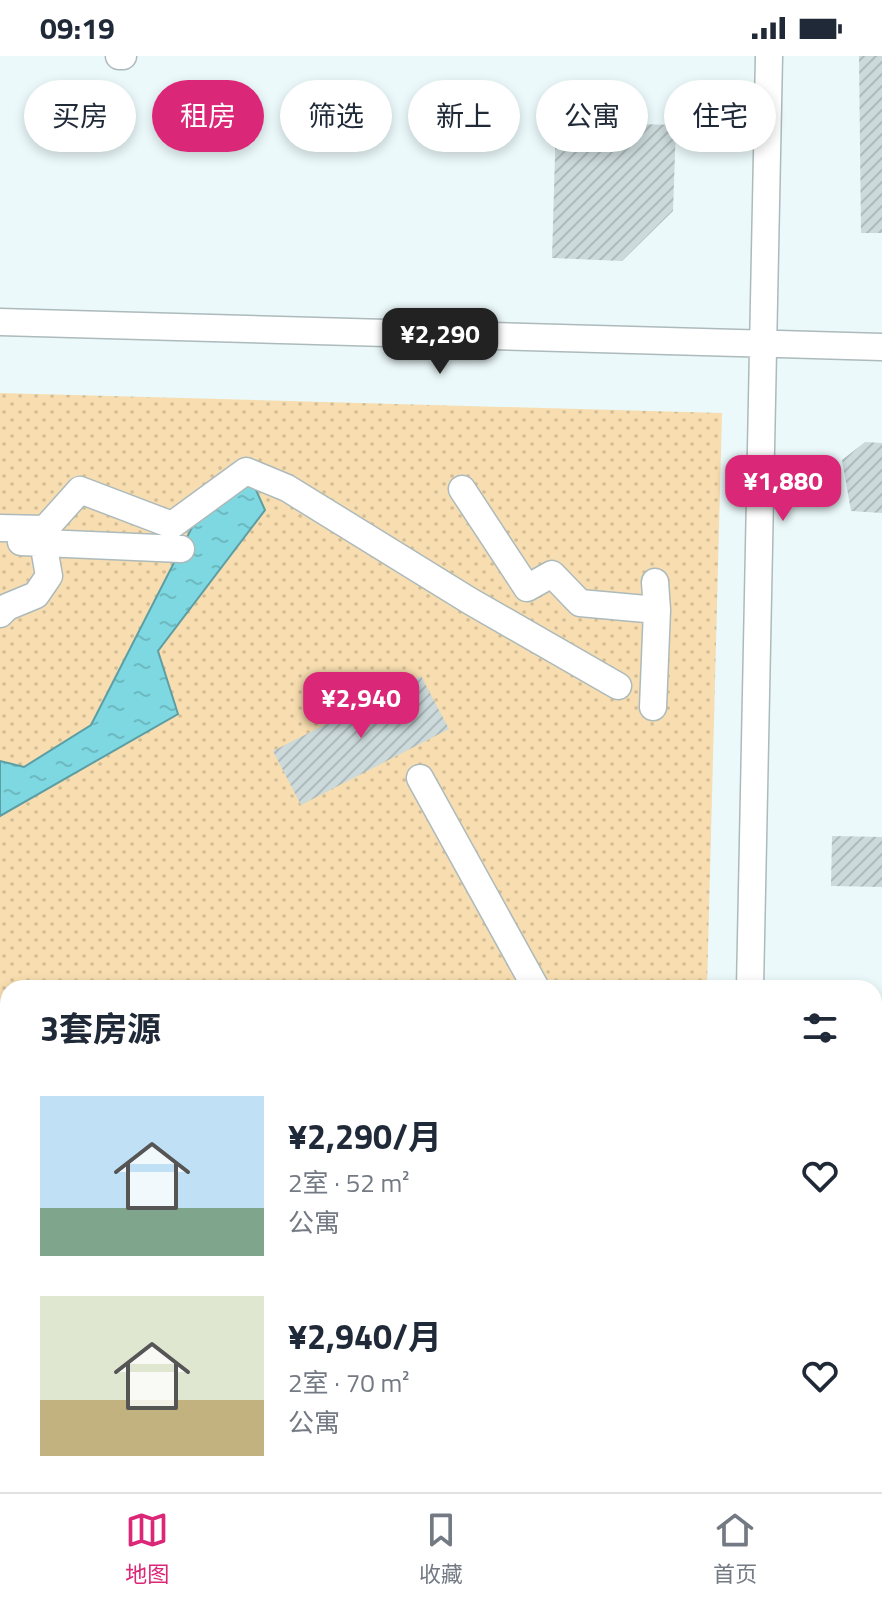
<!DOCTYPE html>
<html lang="zh">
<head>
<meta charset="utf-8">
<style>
  :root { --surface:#fff; --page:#f6f6f7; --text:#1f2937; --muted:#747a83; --line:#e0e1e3; --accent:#db2777 }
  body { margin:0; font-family:"Titillium Web","Noto Sans SC",sans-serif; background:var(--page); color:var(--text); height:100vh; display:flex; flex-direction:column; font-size:30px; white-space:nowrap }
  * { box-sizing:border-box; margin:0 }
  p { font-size:26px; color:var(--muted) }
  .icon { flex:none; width:44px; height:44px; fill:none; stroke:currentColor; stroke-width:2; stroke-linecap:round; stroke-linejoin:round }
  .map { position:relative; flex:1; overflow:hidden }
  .side { position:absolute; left:0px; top:924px; width:882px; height:512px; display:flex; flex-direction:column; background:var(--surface); border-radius:24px 24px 0 0; box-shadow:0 4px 12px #0003 }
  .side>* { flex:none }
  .banner { position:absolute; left:24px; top:24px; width:834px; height:72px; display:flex; gap:16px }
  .price { position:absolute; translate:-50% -68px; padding:0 18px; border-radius:16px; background:var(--accent); color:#fff; font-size:26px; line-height:52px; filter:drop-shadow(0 2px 4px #0008) }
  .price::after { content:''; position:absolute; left:50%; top:48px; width:24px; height:18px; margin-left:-12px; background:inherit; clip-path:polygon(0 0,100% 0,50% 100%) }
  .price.active { background:#222; color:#fff }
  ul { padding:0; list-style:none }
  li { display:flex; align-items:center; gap:24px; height:200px; padding:0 40px }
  li span { display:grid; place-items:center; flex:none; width:224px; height:160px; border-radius:0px; color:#555 }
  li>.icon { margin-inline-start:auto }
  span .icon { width:96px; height:96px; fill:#fffc; stroke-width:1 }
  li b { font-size:34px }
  h2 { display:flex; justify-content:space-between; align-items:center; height:96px; padding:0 40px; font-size:34px }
  .pill { padding:0 28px; border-radius:36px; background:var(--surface); box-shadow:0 4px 12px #0003; font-size:28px; line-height:72px }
  .pill.active { background:var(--accent); color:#fff }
  .status { display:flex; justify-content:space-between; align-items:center; height:56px; padding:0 40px; background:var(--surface); direction:ltr }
  .status svg { height:22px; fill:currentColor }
  .menu { display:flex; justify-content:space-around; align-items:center; height:112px; border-top:2px solid var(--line); background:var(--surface); font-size:22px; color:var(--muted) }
  .menu a { display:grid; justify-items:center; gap:4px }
  .menu .active { color:var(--accent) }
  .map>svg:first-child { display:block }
  .park { fill:url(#park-dots) }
  .garden { fill:url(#garden-furrows) }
  .water { fill:url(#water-ripples); stroke:#5d9ea4; stroke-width:2 }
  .building { fill:url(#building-hatch) }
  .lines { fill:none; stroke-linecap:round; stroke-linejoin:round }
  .minor-casing { stroke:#adbabb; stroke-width:29 }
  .major-casing { stroke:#adbabb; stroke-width:35 }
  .minor { stroke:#fff; stroke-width:26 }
  .major { stroke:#fff; stroke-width:32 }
</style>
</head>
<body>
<div class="status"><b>09:19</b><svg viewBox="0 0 49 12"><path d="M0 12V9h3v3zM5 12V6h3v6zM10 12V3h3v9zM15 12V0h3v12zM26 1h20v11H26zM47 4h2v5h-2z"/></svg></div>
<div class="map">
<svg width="882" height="1436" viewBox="0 0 882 1436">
  <defs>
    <pattern id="park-dots" width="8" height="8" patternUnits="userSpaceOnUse" patternTransform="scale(2)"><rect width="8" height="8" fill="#f7ddaf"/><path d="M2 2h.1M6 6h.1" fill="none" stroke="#d3bd96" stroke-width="1.8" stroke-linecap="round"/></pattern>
    <pattern id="garden-furrows" width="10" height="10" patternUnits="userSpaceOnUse" patternTransform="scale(2)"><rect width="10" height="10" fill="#f7ddaf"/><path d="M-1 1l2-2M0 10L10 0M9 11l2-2" fill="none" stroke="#d3bd96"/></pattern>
    <pattern id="water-ripples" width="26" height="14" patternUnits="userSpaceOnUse" patternTransform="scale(2)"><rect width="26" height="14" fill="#7ed8e1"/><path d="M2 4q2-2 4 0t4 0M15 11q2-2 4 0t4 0" fill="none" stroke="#6cb9c0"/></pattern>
    <pattern id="building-hatch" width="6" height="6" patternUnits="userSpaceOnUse" patternTransform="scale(2)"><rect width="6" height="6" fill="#ccdadb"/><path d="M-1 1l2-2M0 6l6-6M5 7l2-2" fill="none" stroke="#aebabb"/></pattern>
  </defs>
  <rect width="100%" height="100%" fill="#ebf9fa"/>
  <path class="park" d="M0,337l722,20 -15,575h-699v174l-8,-1z"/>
  <path class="garden" d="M874,1037l8,6v85h-8z"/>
  <path class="water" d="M252,425l13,29 -107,141 20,63 -178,102v-55l24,6 67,-42 112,-219z"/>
  <path class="building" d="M859,0h23v177h-21z
    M556,66l120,3 -3,86 -51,50 -70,-3z
    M865,386l17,1v70l-31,-2 -9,-51z
    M421,620l28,53 -148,76 -28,-54z
    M832,780l50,1v50l-51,-1z"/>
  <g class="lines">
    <defs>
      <path id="minor" d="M119,0h4
        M0,266l882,25
        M462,433l65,99 25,-14 28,29 77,7
        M0,472l45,1 35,-39 92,35 74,-54 41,17 183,113 148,85
        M21,486l160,7
        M0,558l7,-7 29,-12 13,-19 -6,-34
        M653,651l4,-97 -2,-28
        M420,722l116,210
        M750,932l19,-932
        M28,1436v-8
        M188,1436v-8
        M385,1436v-8
        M534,1436l1,-8
        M737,1436v-8"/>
      <path id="major" d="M0,1142l8,1
        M874,1166l8,1
        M0,1193h8
        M874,1215h8"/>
    </defs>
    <use href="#minor" class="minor-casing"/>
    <use href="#major" class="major-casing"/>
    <use href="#minor" class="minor"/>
    <use href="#major" class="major"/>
  </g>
</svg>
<b class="price active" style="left:440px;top:320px">¥2,290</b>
<b class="price" style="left:783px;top:467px">¥1,880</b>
<b class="price" style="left:361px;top:684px">¥2,940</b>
<div class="banner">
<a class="pill">买房</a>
<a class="pill active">租房</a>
<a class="pill">筛选</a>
<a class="pill">新上</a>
<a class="pill">公寓</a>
<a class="pill">住宅</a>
</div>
<section class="side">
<h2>3套房源<svg class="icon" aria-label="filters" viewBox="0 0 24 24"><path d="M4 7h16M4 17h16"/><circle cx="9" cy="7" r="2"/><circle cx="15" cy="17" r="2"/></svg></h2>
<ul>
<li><span style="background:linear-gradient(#bfe0f5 70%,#7fa58c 0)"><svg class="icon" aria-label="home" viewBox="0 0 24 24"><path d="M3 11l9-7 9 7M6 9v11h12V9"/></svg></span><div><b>¥2,290/月</b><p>2室 · 52 m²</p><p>公寓</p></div><svg class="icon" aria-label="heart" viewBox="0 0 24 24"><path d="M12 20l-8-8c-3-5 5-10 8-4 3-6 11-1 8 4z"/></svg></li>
<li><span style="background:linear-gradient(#dfe7d0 65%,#c2b280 0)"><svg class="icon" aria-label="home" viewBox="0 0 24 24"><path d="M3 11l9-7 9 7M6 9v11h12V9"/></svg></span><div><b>¥2,940/月</b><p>2室 · 70 m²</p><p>公寓</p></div><svg class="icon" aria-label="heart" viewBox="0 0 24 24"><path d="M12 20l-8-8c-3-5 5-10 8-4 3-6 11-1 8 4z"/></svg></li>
</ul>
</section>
</div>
<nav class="menu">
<a class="active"><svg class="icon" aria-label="map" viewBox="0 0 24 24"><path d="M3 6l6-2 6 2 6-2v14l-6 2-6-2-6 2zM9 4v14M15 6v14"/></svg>地图</a>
<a><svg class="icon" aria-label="saved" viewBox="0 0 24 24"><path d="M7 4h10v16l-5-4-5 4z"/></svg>收藏</a>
<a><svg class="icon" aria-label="home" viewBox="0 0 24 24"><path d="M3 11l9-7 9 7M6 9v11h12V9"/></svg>首页</a>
</nav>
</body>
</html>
